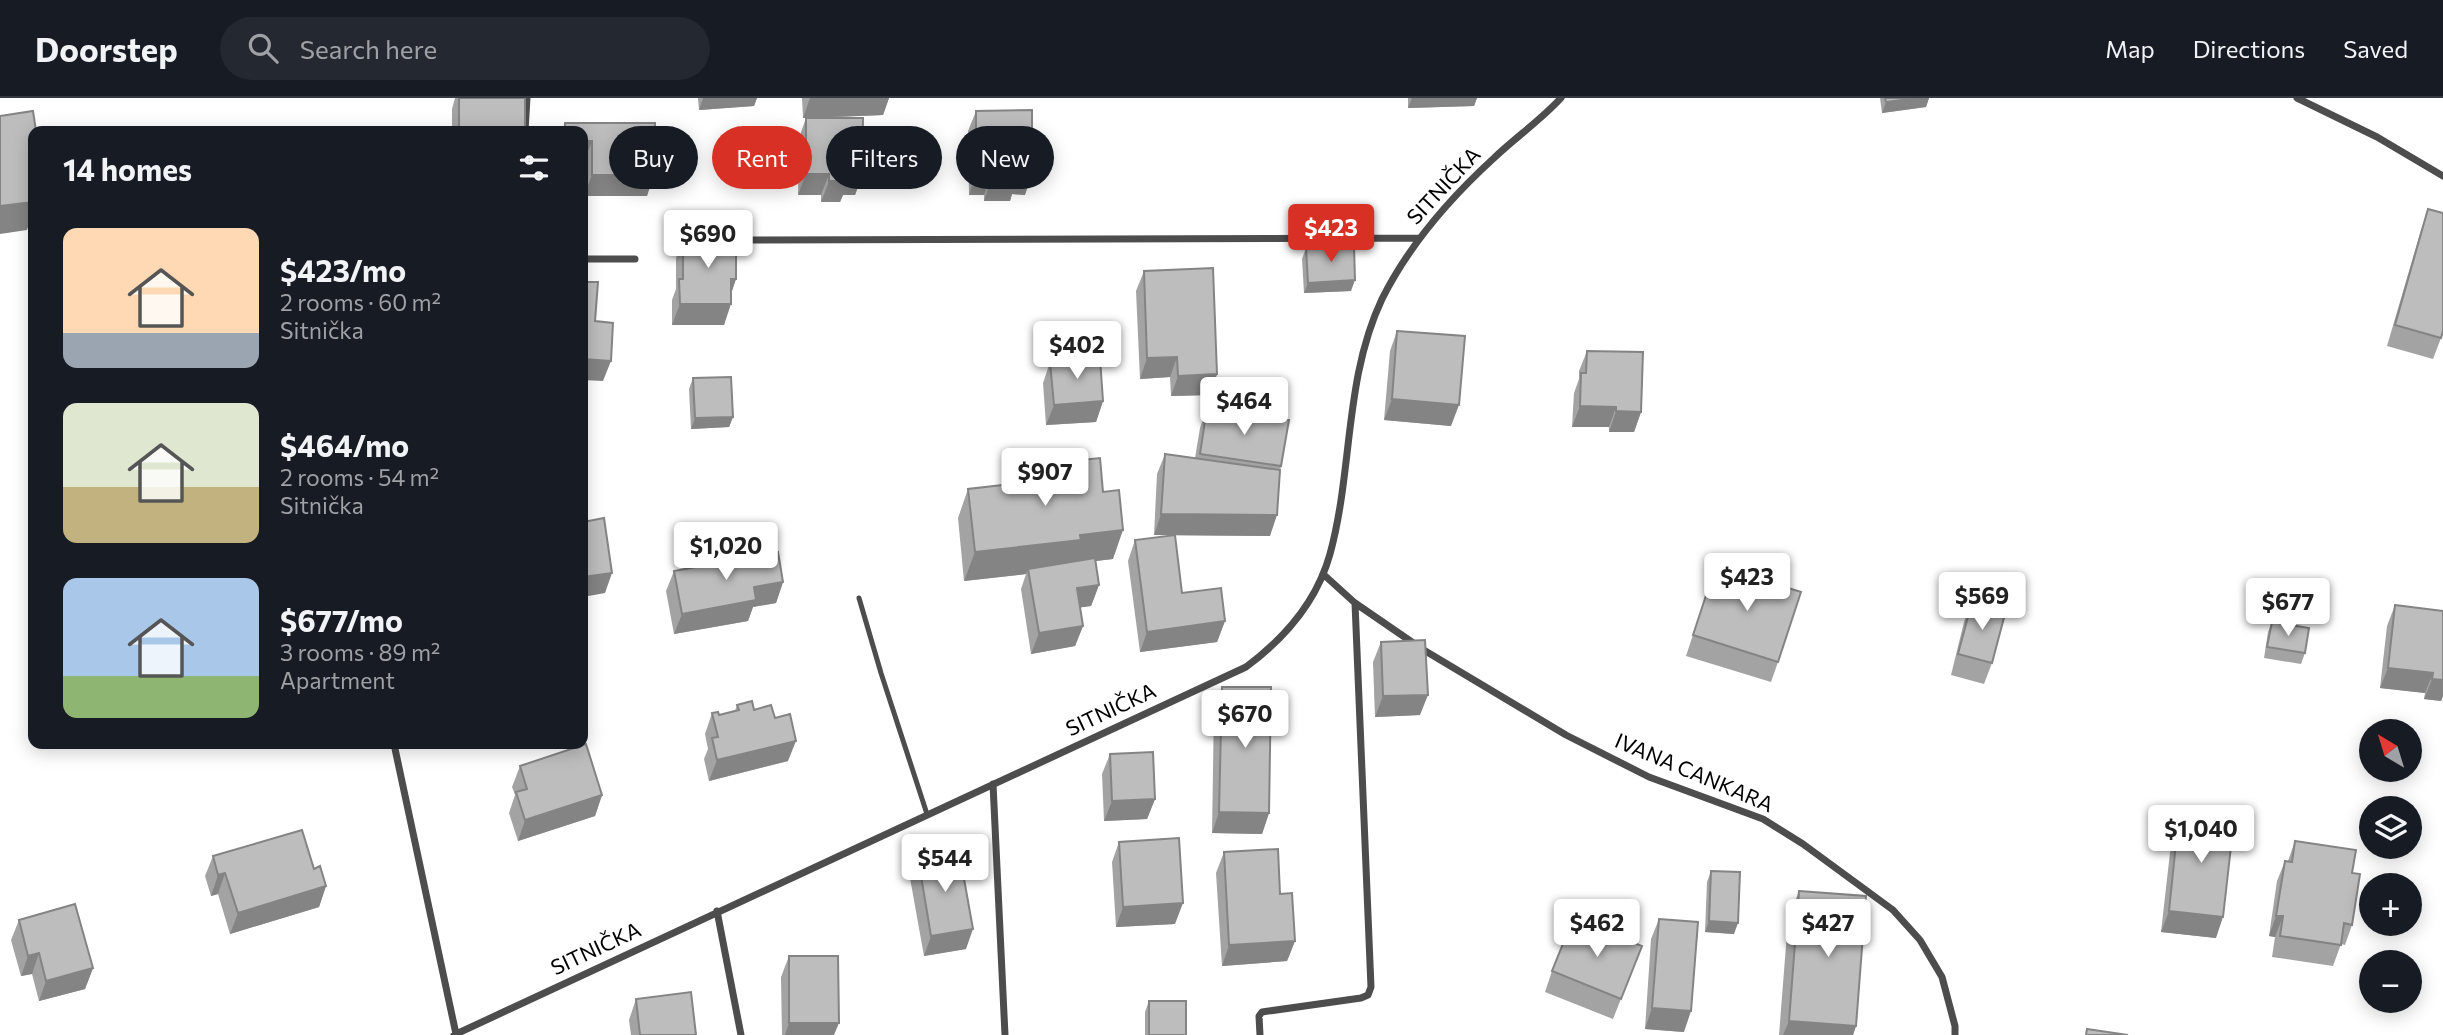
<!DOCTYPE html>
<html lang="en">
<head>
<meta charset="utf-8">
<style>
  :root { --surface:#171b24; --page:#242831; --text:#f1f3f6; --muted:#9ea1a6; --line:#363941; --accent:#d93025 }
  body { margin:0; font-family:Commissioner,sans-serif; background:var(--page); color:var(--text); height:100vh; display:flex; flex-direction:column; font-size:26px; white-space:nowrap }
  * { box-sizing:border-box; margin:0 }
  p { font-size:23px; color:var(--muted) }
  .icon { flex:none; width:38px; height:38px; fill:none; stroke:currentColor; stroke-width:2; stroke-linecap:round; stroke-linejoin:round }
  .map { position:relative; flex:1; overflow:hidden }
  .side { position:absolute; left:28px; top:28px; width:560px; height:623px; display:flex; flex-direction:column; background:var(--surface); border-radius:14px; box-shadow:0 4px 18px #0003 }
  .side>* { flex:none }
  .top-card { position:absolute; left:609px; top:28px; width:665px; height:63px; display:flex; gap:14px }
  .needle { width:46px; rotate:322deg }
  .buttons { position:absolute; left:2359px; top:621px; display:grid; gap:14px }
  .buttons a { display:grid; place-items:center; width:63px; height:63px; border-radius:50%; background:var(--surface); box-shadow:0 4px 18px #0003; font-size:35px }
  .price { position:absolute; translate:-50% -60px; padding:0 16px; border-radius:7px; background:#fff; color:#222; font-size:23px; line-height:46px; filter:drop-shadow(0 2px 4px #0008) }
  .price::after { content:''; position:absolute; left:50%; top:42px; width:21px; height:16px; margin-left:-10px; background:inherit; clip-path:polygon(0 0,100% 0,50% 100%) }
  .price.selected { background:var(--accent); color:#fff }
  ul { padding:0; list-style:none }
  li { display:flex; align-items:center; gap:21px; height:175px; padding:0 35px }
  li span { display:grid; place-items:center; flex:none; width:196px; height:140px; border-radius:14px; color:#555 }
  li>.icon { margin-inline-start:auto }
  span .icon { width:84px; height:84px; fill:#fffc; stroke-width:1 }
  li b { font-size:30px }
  h2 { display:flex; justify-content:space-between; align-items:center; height:84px; padding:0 35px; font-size:30px }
  .chip { padding:0 24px; border-radius:32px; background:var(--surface); box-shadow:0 4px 18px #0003; font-size:24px; line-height:63px }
  .chip.selected { background:var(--accent); color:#fff }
  header { display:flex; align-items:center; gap:42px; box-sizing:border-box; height:98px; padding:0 35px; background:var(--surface); border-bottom:2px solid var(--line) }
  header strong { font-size:33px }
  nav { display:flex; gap:38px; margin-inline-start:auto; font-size:24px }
  .search { width:490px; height:63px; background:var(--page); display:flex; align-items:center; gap:18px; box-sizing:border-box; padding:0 24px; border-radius:38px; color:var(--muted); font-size:26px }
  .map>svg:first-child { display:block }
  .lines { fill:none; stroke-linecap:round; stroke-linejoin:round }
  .lane { stroke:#4d4d4d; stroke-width:5 }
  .street { stroke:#4d4d4d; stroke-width:7 }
  .wall { fill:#a3a3a3 }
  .shaded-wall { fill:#848484 }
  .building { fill:#bdbdbd; stroke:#848484; stroke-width:2 }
  .labels { text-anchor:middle; stroke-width:5; stroke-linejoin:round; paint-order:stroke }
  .street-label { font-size:21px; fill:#000; stroke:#fff }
</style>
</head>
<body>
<header>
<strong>Doorstep</strong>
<div class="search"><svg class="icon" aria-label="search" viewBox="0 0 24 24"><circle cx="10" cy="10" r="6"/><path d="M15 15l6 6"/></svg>Search here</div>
<nav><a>Map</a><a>Directions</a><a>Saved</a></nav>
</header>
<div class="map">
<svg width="2443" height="937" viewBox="0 0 2443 937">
  <rect width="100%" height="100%" fill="#fff"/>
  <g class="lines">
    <path class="lane" d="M859,500l22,75 46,141"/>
    <path class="street" d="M2297,0l80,39 66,39
      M525,33l2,-33
      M727,142l692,-2
      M583,161h52
      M1323,476l32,29 67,46 144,86 83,42 114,42 40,25 90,66 27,30 22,37 13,49v9
      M394,646l62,290
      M993,686l12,251
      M717,813l24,124
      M454,937l792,-368c39,-29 71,-66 84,-113 23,-84 14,-175 52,-255 27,-54 67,-100 112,-141 22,-21 47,-38 67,-60
      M1260,937l-1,-19 3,-4 99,-14 7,-3 3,-8 -16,-384"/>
  </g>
  <path class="wall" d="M455,0h70v33h-73v-22z
    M698,0h59l-3,8 -55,4z
    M802,0h87l-6,17 -68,3 47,57 -7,20h-12l-3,7h-19v-7h-23l1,-57 7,-20h-3z
    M1408,0h69l-3,8 -66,2z
    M1880,0h49l-3,9 -44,6z
    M976,13l49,84 -13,-1 -2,7h-26v-6h-15l-1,-64z
    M565,25h90l-8,73h-61l-2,-16v-18h-1v-31h-21z
    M2428,111l13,129 -8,21 -46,-13 34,-116z
    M683,139l53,42 -5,14 -7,32h-52v-25l4,-11v-31z
    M1306,150l45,43 -47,2 -2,-34z
    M1144,173l73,103 -7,21 -39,1 -1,-19 -30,2 -4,-88z
    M1397,233l54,95 -67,-6 6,-69z
    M1587,253l54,61 -7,20h-25v-5h-37l2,-34 5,-14v-8z
    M1050,264l53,39 -7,21 -50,3 -3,-42z
    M693,280l40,39 -4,10 -38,2 -2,-40z
    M1207,310l74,58 -11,70 -116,-1 3,-61 8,-20 30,4 5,-30z
    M1043,366l60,28 10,67 -18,2 4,24 -8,21 -11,1 3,19 -8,20 -44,8 -10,-65 5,-15 -62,7 -6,-63 10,-29 69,-8z
    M1135,442l47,53 43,28 -8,21 -77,10 -12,-91z
    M1716,467l62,97 -7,20 -85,-26z
    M674,473l109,11 -7,21 -23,4 -5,14 -74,13 -8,-43z
    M1972,504l20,61 -8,21 -33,-9 13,-53z
    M2395,507l48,6v85l-2,5 -17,-2 1,-6 -45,-5 7,-62z
    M2272,524l33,31 -4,11 -37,-6 4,-26z
    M1381,544l39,73 -45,2 -2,-55z
    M1222,589l47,126 -7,21 -50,-1 2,-126z
    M737,607l38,13 13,43 -79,20 -5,-22 4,-10 -3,-15 7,-21 7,2 16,-4z
    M1110,656l45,45 -8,20 -43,2 -2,-47z
    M520,668l82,29 -7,21 -77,25 -9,-28 6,-18 -3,-8z
    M2179,716l37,124 -55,-6 11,-97z
    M2295,743l57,32v52l-7,20 -4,-1 -8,22 -61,-9 3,-20 -6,-1 8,-55 8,-20h3z
    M1119,744l56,82 -59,3 -4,-65z
    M1224,754l56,42 15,47 -8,20 -65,5 -6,-93z
    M213,758l101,13 12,17 -7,21 -89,27 -12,-40 -7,2 -6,-20z
    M918,760l48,91 -42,7 -14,-78z
    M1711,773l23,63 -29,-2 2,-50z
    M1799,793l57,135 -3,9h-74l9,-115z
    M1659,821l25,113 -39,-3 6,-90z
    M19,822l74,48 -8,21 -46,12 -7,-27 -11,2 -10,-36z
    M1642,848l-29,73 -68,-27 7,-21z
    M789,858l45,79h-52l-1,-58z
    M636,901l60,36h-65l-2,-15z
    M1149,903l37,34h-41v-23z"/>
  <path class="shaded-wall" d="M703,0h54l-3,8 -55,4z
    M810,0h79l-6,17 -80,3z
    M1412,0h65l-3,8 -66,2z
    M1917,0h12l-3,9 -44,6 4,-11z
    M583,43h9l-8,21h-1z
    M806,76h23l-8,21h-23z
    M976,76h15l-7,21h-15z
    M1018,76h14l-7,21 -13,-1 -2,7h-26l7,-21z
    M592,77h62l-7,21h-63z
    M848,77h14l-7,20h-12l-3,7h-19l8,-21z
    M583,100h3l-3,10z
    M33,103v20h-3l-3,9 -27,4v-28z
    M731,181h5l-7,21z
    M1355,182l-4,11 -47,2 4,-10z
    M680,206h51l-7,21h-52z
    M1177,259l-7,20 -30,2 7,-21z
    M583,261l28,2 -8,20 -20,-1z
    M1217,276l-7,21 -39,1 7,-20z
    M1392,301l67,6 -8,21 -67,-6z
    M1103,303l-7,21 -50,3 8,-20z
    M1580,308l36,1 -7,20h-37z
    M1616,313l25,1 -7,20h-25z
    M733,319l-4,10 -38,2 4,-11z
    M1161,416l116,1 -7,21 -116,-1z
    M1123,432l-10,29 -85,10 -2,5 -62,7 11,-29 105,-17z
    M612,475l-7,20 -22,4v-20z
    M783,484l-7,21 -23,4 -5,14 -74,13 8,-20 72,-27z
    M1099,487l-8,21 -21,3 7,-21z
    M1225,523l-8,21 -77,10 7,-20z
    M1083,528l-8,20 -44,8 8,-21z
    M2388,570l45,5 -8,20 -45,-5z
    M2432,581l11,1v16l-2,5 -17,-2z
    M1428,597l-8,20 -45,2 8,-21z
    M796,643l-8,20 -79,20 8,-21z
    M602,697l-7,21 -77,25 7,-21z
    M1155,701l-8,20 -43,2 8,-20z
    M1219,714l50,1 -7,21 -50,-1z
    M225,775l-7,21 -7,2 7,-21z
    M326,788l-7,21 -89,27 8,-21z
    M1183,805l-8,21 -59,3 7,-20z
    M2169,813l54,6 -7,21 -55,-6z
    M2276,818h7l-8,21 -6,-1z
    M1709,823l29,2 -4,11 -29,-2z
    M973,831l-7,20 -42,7 7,-20z
    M1295,843l-8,20 -65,5 7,-21z
    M39,855l-7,21 -11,2 7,-20z
    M93,870l-8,21 -46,12 7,-20z
    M1652,910l39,3 -7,21 -39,-3z
    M1789,923l67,5 -3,9h-70z
    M789,925h50l-5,12h-49z"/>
  <path class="building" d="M459,0h66v33h-66z
    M1885,0h32l-31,4z
    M1032,12v64h-14v6h-27v-6h-15v-63z
    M33,13l3,20h-3v71l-33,4v-90z
    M806,20h57l-1,57h-14v6h-19v-7h-23z
    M565,25h90l-1,52h-62v-34h-9v-10h-18z
    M583,82h4l-1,18h-3z
    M2428,111l15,4v118l-2,7 -46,-13z
    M683,139h53v42h-5v25h-51l-1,-25h4z
    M1354,148l1,34 -47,3 -2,-35z
    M1213,170l4,106 -39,2 -1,-19 -30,1 -3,-87z
    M583,184h15l-3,39 18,2 -2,38 -28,-2z
    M1397,233l68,5 -6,69 -67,-6z
    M1587,253l56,1 -2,60 -25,-1v-4l-36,-1 1,-33h5z
    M1100,260l3,43 -49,4 -4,-43z
    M731,279l2,40 -38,1 -2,-40z
    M1207,310l82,12 -8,46 -81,-12z
    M1165,356l115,16 -3,45 -116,-1z
    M1100,360l3,34 16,-2 4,40 -43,5 1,5 -106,12 -7,-63 77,-9 -2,-16z
    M604,420l8,55 -29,4v-55z
    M1175,437l7,58 39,-5 4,33 -78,11 -12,-92z
    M778,454l5,30 -29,5 2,13 -74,14 -8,-43z
    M1095,460l4,27 -22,3 6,38 -44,7 -11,-64z
    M1716,467l85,27 -23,70 -85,-27z
    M1972,504l34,8 -14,53 -34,-9z
    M2395,507l48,6v69l-11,-1 1,-6 -45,-5z
    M2272,524l37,6 -4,25 -38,-6z
    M1425,542l3,55 -45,1 -2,-54z
    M1222,589h49l-2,126 -50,-1z
    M752,603l2,9 17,-5 4,13 15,-4 6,27 -79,19 -5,-22 6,-1 -6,-24 6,-1 1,3 20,-5 -2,-5z
    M586,646l16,51 -77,25 -9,-28 11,-3 -7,-23z
    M1153,654l2,47 -43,2 -2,-47z
    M2179,716l55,6 -11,97 -54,-6z
    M302,732l12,39 6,-3 6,20 -88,27 -13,-40 -7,2 -5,-19z
    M1179,740l4,65 -60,4 -4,-65z
    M2295,743l61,9 -4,23 8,1 -8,51 -8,-2 -3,22 -61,-9 3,-20h-7l9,-55 7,1z
    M1278,751l2,45 12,-1 3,48 -66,4 -5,-93z
    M959,753l14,78 -42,7 -13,-78z
    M1711,773l29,1 -2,51 -29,-2z
    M1799,793l67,5 -10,130 -67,-5z
    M75,806l18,64 -47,13 -7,-28 -11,3 -9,-36z
    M1573,821l69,27 -21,53 -69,-28z
    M1659,821l39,3 -7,89 -39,-3z
    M789,858h49l1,67h-50z
    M691,894l5,43h-56l-4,-36z
    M1149,903h37v34h-37z
    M2087,931l41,6h-42z"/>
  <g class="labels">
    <g class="street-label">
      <text transform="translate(1444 88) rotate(-47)" y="7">SITNIČKA</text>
      <text transform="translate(1111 612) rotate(-25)" y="7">SITNIČKA</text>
      <text transform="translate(1694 675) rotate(23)" y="7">IVANA CANKARA</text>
      <text transform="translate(596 851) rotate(-25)" y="7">SITNIČKA</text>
    </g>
  </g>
</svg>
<div class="buttons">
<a><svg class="needle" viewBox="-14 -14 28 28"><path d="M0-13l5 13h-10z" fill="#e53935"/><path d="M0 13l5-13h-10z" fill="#9ea1a6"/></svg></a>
<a><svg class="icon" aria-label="layers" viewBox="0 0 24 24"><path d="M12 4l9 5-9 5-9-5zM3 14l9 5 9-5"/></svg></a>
<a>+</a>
<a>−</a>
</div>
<b class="price selected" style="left:1331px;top:166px">$423</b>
<b class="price" style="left:708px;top:172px">$690</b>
<b class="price" style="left:1077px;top:283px">$402</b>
<b class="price" style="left:1244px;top:339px">$464</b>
<b class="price" style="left:1045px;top:410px">$907</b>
<b class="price" style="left:726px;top:484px">$1,020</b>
<b class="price" style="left:1747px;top:515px">$423</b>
<b class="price" style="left:1982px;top:534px">$569</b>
<b class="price" style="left:2288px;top:540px">$677</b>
<b class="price" style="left:1245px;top:652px">$670</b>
<b class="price" style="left:2201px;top:767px">$1,040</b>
<b class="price" style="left:945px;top:796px">$544</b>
<b class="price" style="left:1597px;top:861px">$462</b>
<b class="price" style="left:1828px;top:861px">$427</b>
<div class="top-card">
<a class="chip">Buy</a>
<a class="chip selected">Rent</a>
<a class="chip">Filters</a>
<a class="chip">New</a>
</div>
<section class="side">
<h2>14 homes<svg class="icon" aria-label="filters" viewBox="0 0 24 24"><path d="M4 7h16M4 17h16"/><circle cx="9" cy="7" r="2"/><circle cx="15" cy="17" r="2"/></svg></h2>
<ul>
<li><span style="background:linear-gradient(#ffd9b3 75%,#9aa5b1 0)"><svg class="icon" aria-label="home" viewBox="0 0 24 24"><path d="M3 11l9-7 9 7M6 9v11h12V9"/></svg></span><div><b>$423/mo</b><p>2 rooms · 60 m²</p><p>Sitnička</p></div></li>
<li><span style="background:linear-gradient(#dfe7d0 60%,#c2b280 0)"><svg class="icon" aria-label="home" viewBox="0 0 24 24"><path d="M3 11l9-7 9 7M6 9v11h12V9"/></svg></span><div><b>$464/mo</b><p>2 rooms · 54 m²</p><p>Sitnička</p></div></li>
<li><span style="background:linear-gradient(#a9c7e8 70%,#8fb573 0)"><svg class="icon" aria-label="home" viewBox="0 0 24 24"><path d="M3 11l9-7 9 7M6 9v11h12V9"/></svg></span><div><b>$677/mo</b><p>3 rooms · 89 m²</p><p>Apartment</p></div></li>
</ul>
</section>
</div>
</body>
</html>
